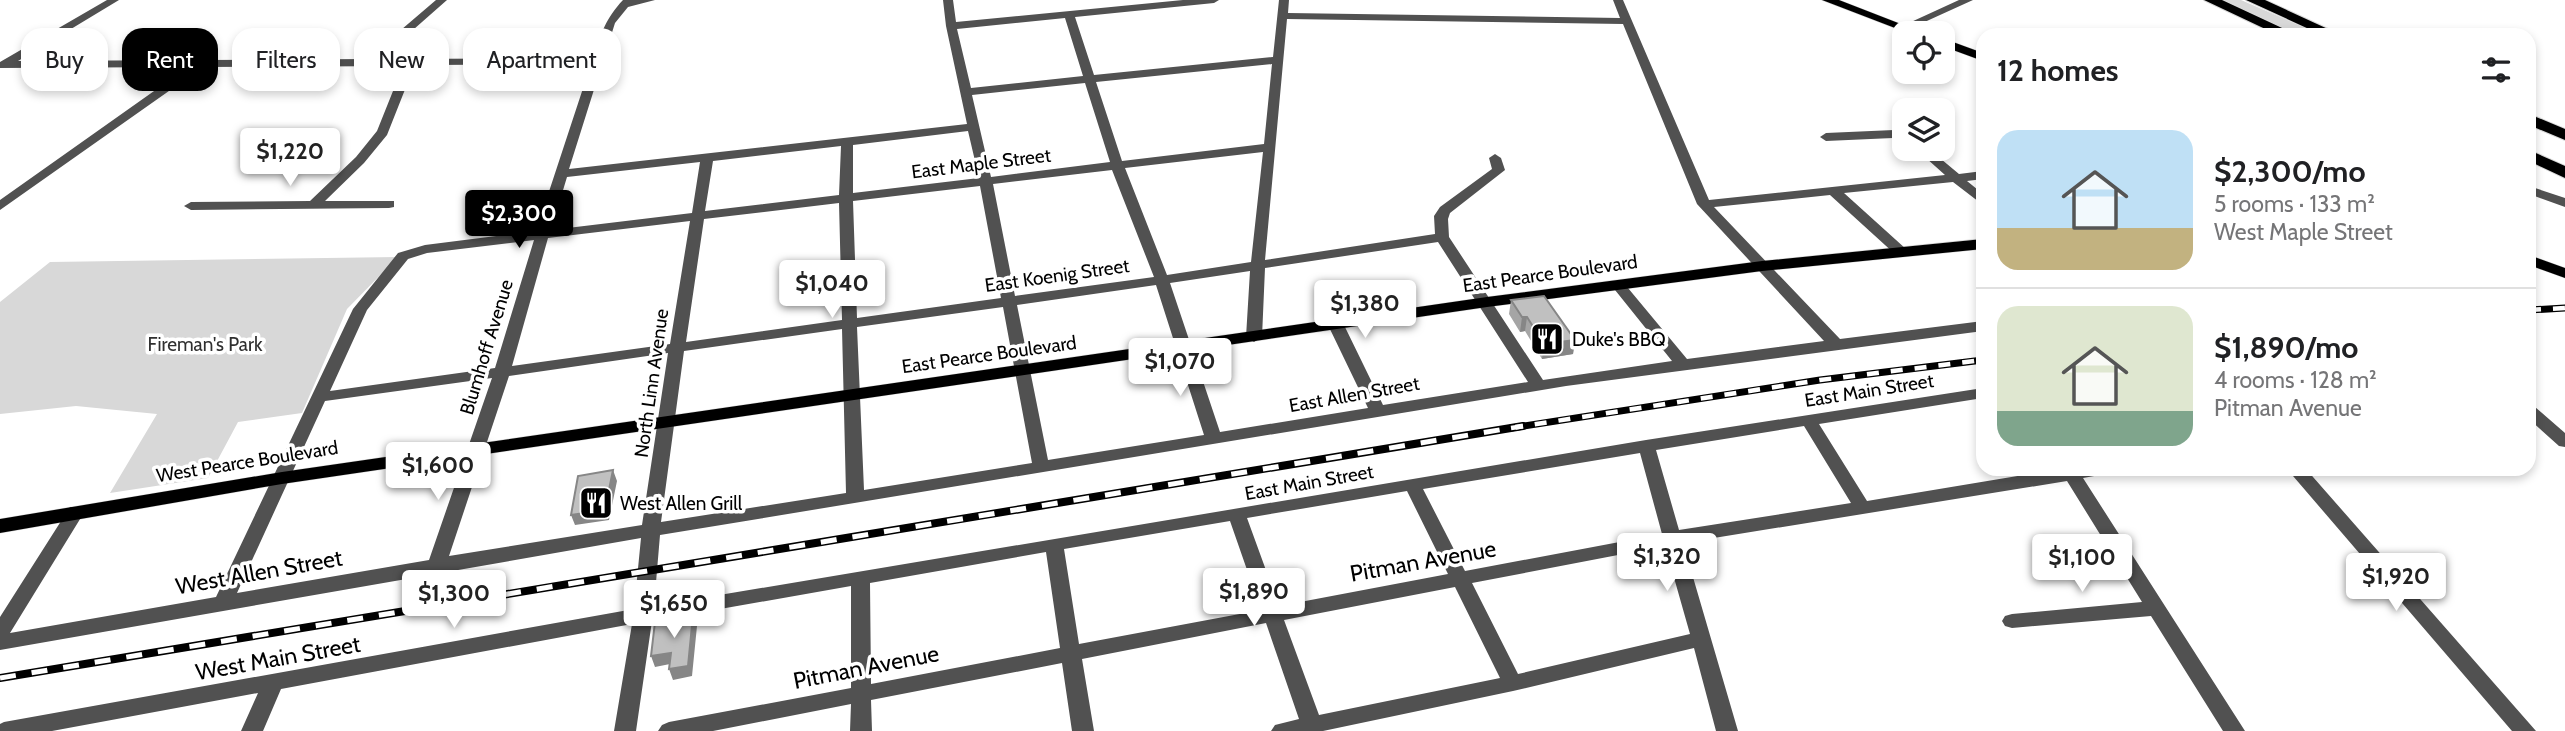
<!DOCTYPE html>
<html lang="en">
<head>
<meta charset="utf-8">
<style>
  :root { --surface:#fff; --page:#f2f2f2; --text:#202124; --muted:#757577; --line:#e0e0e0; --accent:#000 }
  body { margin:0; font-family:Cabin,sans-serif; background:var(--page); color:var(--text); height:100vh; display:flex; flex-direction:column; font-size:26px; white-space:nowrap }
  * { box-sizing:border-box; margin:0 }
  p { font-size:23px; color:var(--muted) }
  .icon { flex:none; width:38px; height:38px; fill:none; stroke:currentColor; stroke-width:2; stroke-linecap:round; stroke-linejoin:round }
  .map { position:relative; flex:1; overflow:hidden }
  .sheet { position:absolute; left:1976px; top:28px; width:560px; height:448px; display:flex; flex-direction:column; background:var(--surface); border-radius:21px; box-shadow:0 4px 10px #0003 }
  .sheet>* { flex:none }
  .banner { position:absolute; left:21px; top:28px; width:665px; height:63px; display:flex; gap:14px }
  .buttons { position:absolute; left:1892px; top:21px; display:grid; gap:14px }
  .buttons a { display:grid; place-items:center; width:63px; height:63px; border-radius:14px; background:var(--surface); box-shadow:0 4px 10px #0003; font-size:35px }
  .price { position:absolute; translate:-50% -60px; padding:0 16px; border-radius:7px; background:#fff; color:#222; font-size:23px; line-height:46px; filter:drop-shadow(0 2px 4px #0008) }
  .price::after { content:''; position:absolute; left:50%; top:42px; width:21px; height:16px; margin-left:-10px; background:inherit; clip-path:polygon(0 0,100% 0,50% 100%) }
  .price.active { background:var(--accent); color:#fff }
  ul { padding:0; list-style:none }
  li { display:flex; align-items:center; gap:21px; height:175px; padding:0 21px }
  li+li { border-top:2px solid var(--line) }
  li span { display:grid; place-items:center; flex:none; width:196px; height:140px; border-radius:21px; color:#555 }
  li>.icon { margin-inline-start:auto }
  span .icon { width:84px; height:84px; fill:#fffc; stroke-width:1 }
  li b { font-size:30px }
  h2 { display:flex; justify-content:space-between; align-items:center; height:84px; padding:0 21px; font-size:30px }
  .pill { padding:0 24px; border-radius:21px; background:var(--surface); box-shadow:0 4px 10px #0003; font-size:24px; line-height:63px }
  .pill.active { background:var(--accent); color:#fff }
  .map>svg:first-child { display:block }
  .green { fill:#d8d8d8 }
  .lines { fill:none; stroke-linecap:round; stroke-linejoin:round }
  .major-casing { stroke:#dbdbdb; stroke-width:1 }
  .highway-casing { stroke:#dbdbdb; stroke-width:2 }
  .minor { fill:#515151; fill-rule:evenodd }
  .major { fill:#000; fill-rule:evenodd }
  .highway { fill:#000; fill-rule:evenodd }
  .rail-far1-casing { stroke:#000; stroke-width:7 }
  .rail-casing { stroke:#000; stroke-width:8 }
  .rail-far1 { stroke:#fff; stroke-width:4.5; stroke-dasharray:12; stroke-linecap:butt }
  .rail { stroke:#fff; stroke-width:5; stroke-dasharray:16; stroke-linecap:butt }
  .wall { fill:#a5a5a5 }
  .shaded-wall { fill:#868686 }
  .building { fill:#c0c0c0; stroke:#868686; stroke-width:2 }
  .labels { text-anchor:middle; stroke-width:7; stroke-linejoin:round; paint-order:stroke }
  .street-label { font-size:19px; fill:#000; stroke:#fff }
  .poi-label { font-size:19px; fill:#000; stroke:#fff; text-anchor:start }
  .park-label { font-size:19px; fill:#2f2f2f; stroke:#fff }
  .near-street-label { font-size:23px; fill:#000; stroke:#fff }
</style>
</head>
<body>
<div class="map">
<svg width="2565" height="731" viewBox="0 0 2565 731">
  <rect width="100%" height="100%" fill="#fff"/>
  <path class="green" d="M2218,0h23l81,35h-24z
    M398,257l-51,52 -45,104 -64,9 -30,56 -98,15 47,-79 -81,-8 -76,8v-112l50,-40z"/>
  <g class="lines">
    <defs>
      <path id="major" d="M1822,0h17l85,33h-16z
        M1942,38l41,15v8l-41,-15z
        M1983,239v10l-221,22 -275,36 -1205,177 -282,49v-14l282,-47 1205,-175 275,-36z
        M2529,255l36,13v10l-36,-13z"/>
      <path id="highway" d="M2204,0h18l75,35h-19z
        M2246,0h19l76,35h-19z
        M2529,114l36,15v11l-36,-15z
        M2529,150l36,16v12l-36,-17z"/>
    </defs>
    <use href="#major" class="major-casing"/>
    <use href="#highway" class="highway-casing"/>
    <path class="minor" d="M107,0h12l-101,61 349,-2 69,-59h11l-67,59 213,-1c8,-25 13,-40 30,-58h32l-27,7 -13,16 -46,146 398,-45 -21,-98 -3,-26h10l3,22 227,-22h36l-5,3 -139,14 19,58 179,-18 6,-57h10l-1,13 332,5 -7,-18h10l86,200 236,-25 -29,-26h13l30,25 24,-3v8l-16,2 16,13v11l-30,-23 -109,11 62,56 2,3 -7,4 -5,-1 -66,-60 -116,12 126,132 143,-18v10l-417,55 -906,149 -6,71 992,-166 337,-52v10l-164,26 48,77 192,-32h55l-3,4 -28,5 162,253h-22l-72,-115 -139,12 -7,-2 -3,-5 3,-5 7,-2 130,-12 -75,-121 -384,62 55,188h-22l-22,-83 -181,43 -190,40h-52l4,-6 24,-6 -33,-96 -184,36 12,72h-22l-10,-68 -191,37 1,31h-22l1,-27 -138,27h-55l4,-6 7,-3 182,-34v-102l-199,35 -16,110h-22l18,-107 -351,65 -18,42h-22l17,-38 -206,38h-52v-7l4,-2 630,-113 7,-71 -641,112v-33l70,-110h12l3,4 -75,122 206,-36 137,-288 45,-56 27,-8 111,-14 55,-167 -160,1 -25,22 -19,48 -23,28 -39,38h69v6l-5,1 -198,2 -7,-4 7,-4 119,-1 46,-44 21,-26 18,-45 22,-20 -214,1 -203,143v-10l188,-133 -188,1v-6zM1065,18l18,58 -112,12 -14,-59zM1287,19l336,5 74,180 127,137 -137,18 -64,-77 -5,-1 -7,4 61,76 -129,19 -94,-143 -1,-18 2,-6 55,-43 -4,-12 -6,-4 -6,4 3,11 -52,38 -6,9 1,18 -170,26zM1272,64l-8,80 -142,17 -26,-79zM1085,83l25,79 -119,15 -19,-82zM968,131l11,47 -126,15v-48zM841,146l-2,49 -134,16 8,-50zM1263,152l-12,110 -84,13 -42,-107zM700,162l-8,51 -141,17 16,-53zM1112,170l42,107 -139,19 -22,-112zM980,186l21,112 -144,20 -4,-117zM839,203l3,117 -156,22 18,-123zM690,221l-20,123 -158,22 36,-128zM534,240l-39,128 -165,23 37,-81 41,-51 19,-6zM1438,242l90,140 -145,23 -39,-80 -8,-5 -8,5 40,83 -148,24 -50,-149 80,-12 -4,66 8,5 8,-5 3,-69zM1156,285l48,150 -156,25 -31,-155zM1003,307l29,156 -168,27 -7,-163zM842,329l4,164 -185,29 23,-171zM668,353l-26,172 -193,31 60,-180zM492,378l-63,182 -192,33 88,-192zM1804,426l47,77 -172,27 -23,-80zM1640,453l22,81 -197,37 -42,-82zM1407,491l41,83 -169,32 -32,-88zM1230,521l31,89 -182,34 -15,-95zM1665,546l25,88 -172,40 -46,-91zM1046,552l14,96 -189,36 -1,-101zM1455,587l45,91 -181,37 -35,-95z
      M1959,0h14l-66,30 -9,-2z
      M1894,130l10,3v8l-11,-3 -67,3 -6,-4 6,-4z
      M2529,186l36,12v9l-36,-13z
      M2529,406l6,1 30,26v14l-6,-1 -30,-27z
      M2287,469h19l230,262h-24z"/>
    <use href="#major" class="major"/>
    <use href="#highway" class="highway"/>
    <defs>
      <path id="rail-far1" d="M2529,310l36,-2
        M1511,428l309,-48 163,-20"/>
      <path id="rail" d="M0,678l1523,-252"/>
    </defs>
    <use href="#rail-far1" class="rail-far1-casing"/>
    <use href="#rail" class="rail-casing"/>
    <use href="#rail-far1" class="rail-far1"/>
    <use href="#rail" class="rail"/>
  </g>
  <path class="wall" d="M1511,300l64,40 -2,14 -31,5 -17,-28 -5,1 -11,-18z"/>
  <path class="shaded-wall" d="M1522,317h5l-2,14 -5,1z
    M1575,340l-2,14 -31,5 2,-15z
    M613,470l4,11 -8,39 -34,5 -4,-10z
    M693,615l4,11 -5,50 -19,4 -4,-11z
    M671,653l4,10 -20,4 -4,-11z"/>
  <path class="building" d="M1544,296l31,44 -31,4 -17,-27h-5l-11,-17z
    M613,470l-8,40 -34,5 7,-39z
    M693,615l-5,51 -19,3 2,-16 -20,3 4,-34z"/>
  <defs>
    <symbol id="restaurant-square" viewBox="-11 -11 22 22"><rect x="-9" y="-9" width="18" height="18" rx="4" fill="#000" stroke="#fff"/><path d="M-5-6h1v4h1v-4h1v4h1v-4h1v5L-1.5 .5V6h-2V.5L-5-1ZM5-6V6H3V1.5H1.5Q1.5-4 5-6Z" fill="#fff"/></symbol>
  </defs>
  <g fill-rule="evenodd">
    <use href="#restaurant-square" x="1528" y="320" width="38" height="38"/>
    <use href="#restaurant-square" x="577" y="484" width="38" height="38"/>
  </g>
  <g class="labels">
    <g class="street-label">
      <text transform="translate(981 163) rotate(-7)" y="7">East Maple Street</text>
      <text transform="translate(1550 273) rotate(-8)" y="7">East Pearce Boulevard</text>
      <text transform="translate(1057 275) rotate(-8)" y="7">East Koenig Street</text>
      <text transform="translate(486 347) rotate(-73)" y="7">Blumhoff Avenue</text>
      <text transform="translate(989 354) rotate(-8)" y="7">East Pearce Boulevard</text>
      <text transform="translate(651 383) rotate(-82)" y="7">North Linn Avenue</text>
      <text transform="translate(1869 390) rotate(-9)" y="7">East Main Street</text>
      <text transform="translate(1354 394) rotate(-10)" y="7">East Allen Street</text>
      <text transform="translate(247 461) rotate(-9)" y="7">West Pearce Boulevard</text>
      <text transform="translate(1309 482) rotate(-10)" y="7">East Main Street</text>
    </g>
    <g class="poi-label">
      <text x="1572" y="346">Duke's BBQ</text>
      <text x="620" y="510">West Allen Grill</text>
    </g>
    <g class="park-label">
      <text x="205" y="351">Fireman's Park</text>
    </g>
    <g class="near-street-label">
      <text transform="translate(1423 561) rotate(-10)" y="8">Pitman Avenue</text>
      <text transform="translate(259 572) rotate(-10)" y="8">West Allen Street</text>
      <text transform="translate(278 658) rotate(-10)" y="8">West Main Street</text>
      <text transform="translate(866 667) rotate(-11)" y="8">Pitman Avenue</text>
    </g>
  </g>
</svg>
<div class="buttons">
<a><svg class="icon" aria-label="locate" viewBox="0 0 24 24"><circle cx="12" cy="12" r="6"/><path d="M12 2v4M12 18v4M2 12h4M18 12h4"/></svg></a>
<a><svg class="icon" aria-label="layers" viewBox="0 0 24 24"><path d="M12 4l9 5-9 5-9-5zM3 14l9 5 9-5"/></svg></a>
</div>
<b class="price" style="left:290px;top:188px">$1,220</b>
<b class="price active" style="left:519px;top:250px">$2,300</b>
<b class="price" style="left:832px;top:320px">$1,040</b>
<b class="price" style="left:1365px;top:340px">$1,380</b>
<b class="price" style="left:1180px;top:398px">$1,070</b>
<b class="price" style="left:438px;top:502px">$1,600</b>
<b class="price" style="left:1667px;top:593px">$1,320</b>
<b class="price" style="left:2082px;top:594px">$1,100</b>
<b class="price" style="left:2396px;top:613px">$1,920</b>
<b class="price" style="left:1254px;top:628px">$1,890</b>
<b class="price" style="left:454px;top:630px">$1,300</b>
<b class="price" style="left:674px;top:640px">$1,650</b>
<div class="banner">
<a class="pill">Buy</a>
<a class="pill active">Rent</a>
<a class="pill">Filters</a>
<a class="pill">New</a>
<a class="pill">Apartment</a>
</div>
<section class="sheet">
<h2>12 homes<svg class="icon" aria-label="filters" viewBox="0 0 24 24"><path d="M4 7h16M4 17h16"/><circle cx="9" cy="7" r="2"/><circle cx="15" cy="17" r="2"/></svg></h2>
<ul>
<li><span style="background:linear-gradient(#bfe0f5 70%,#c2b280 0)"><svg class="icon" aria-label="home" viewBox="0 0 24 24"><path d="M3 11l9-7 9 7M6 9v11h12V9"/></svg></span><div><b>$2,300/mo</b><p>5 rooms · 133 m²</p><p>West Maple Street</p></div></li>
<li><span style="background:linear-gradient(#dfe7d0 75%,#7fa58c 0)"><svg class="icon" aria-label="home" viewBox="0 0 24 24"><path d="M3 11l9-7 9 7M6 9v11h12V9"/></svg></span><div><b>$1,890/mo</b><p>4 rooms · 128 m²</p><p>Pitman Avenue</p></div></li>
</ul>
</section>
</div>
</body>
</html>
